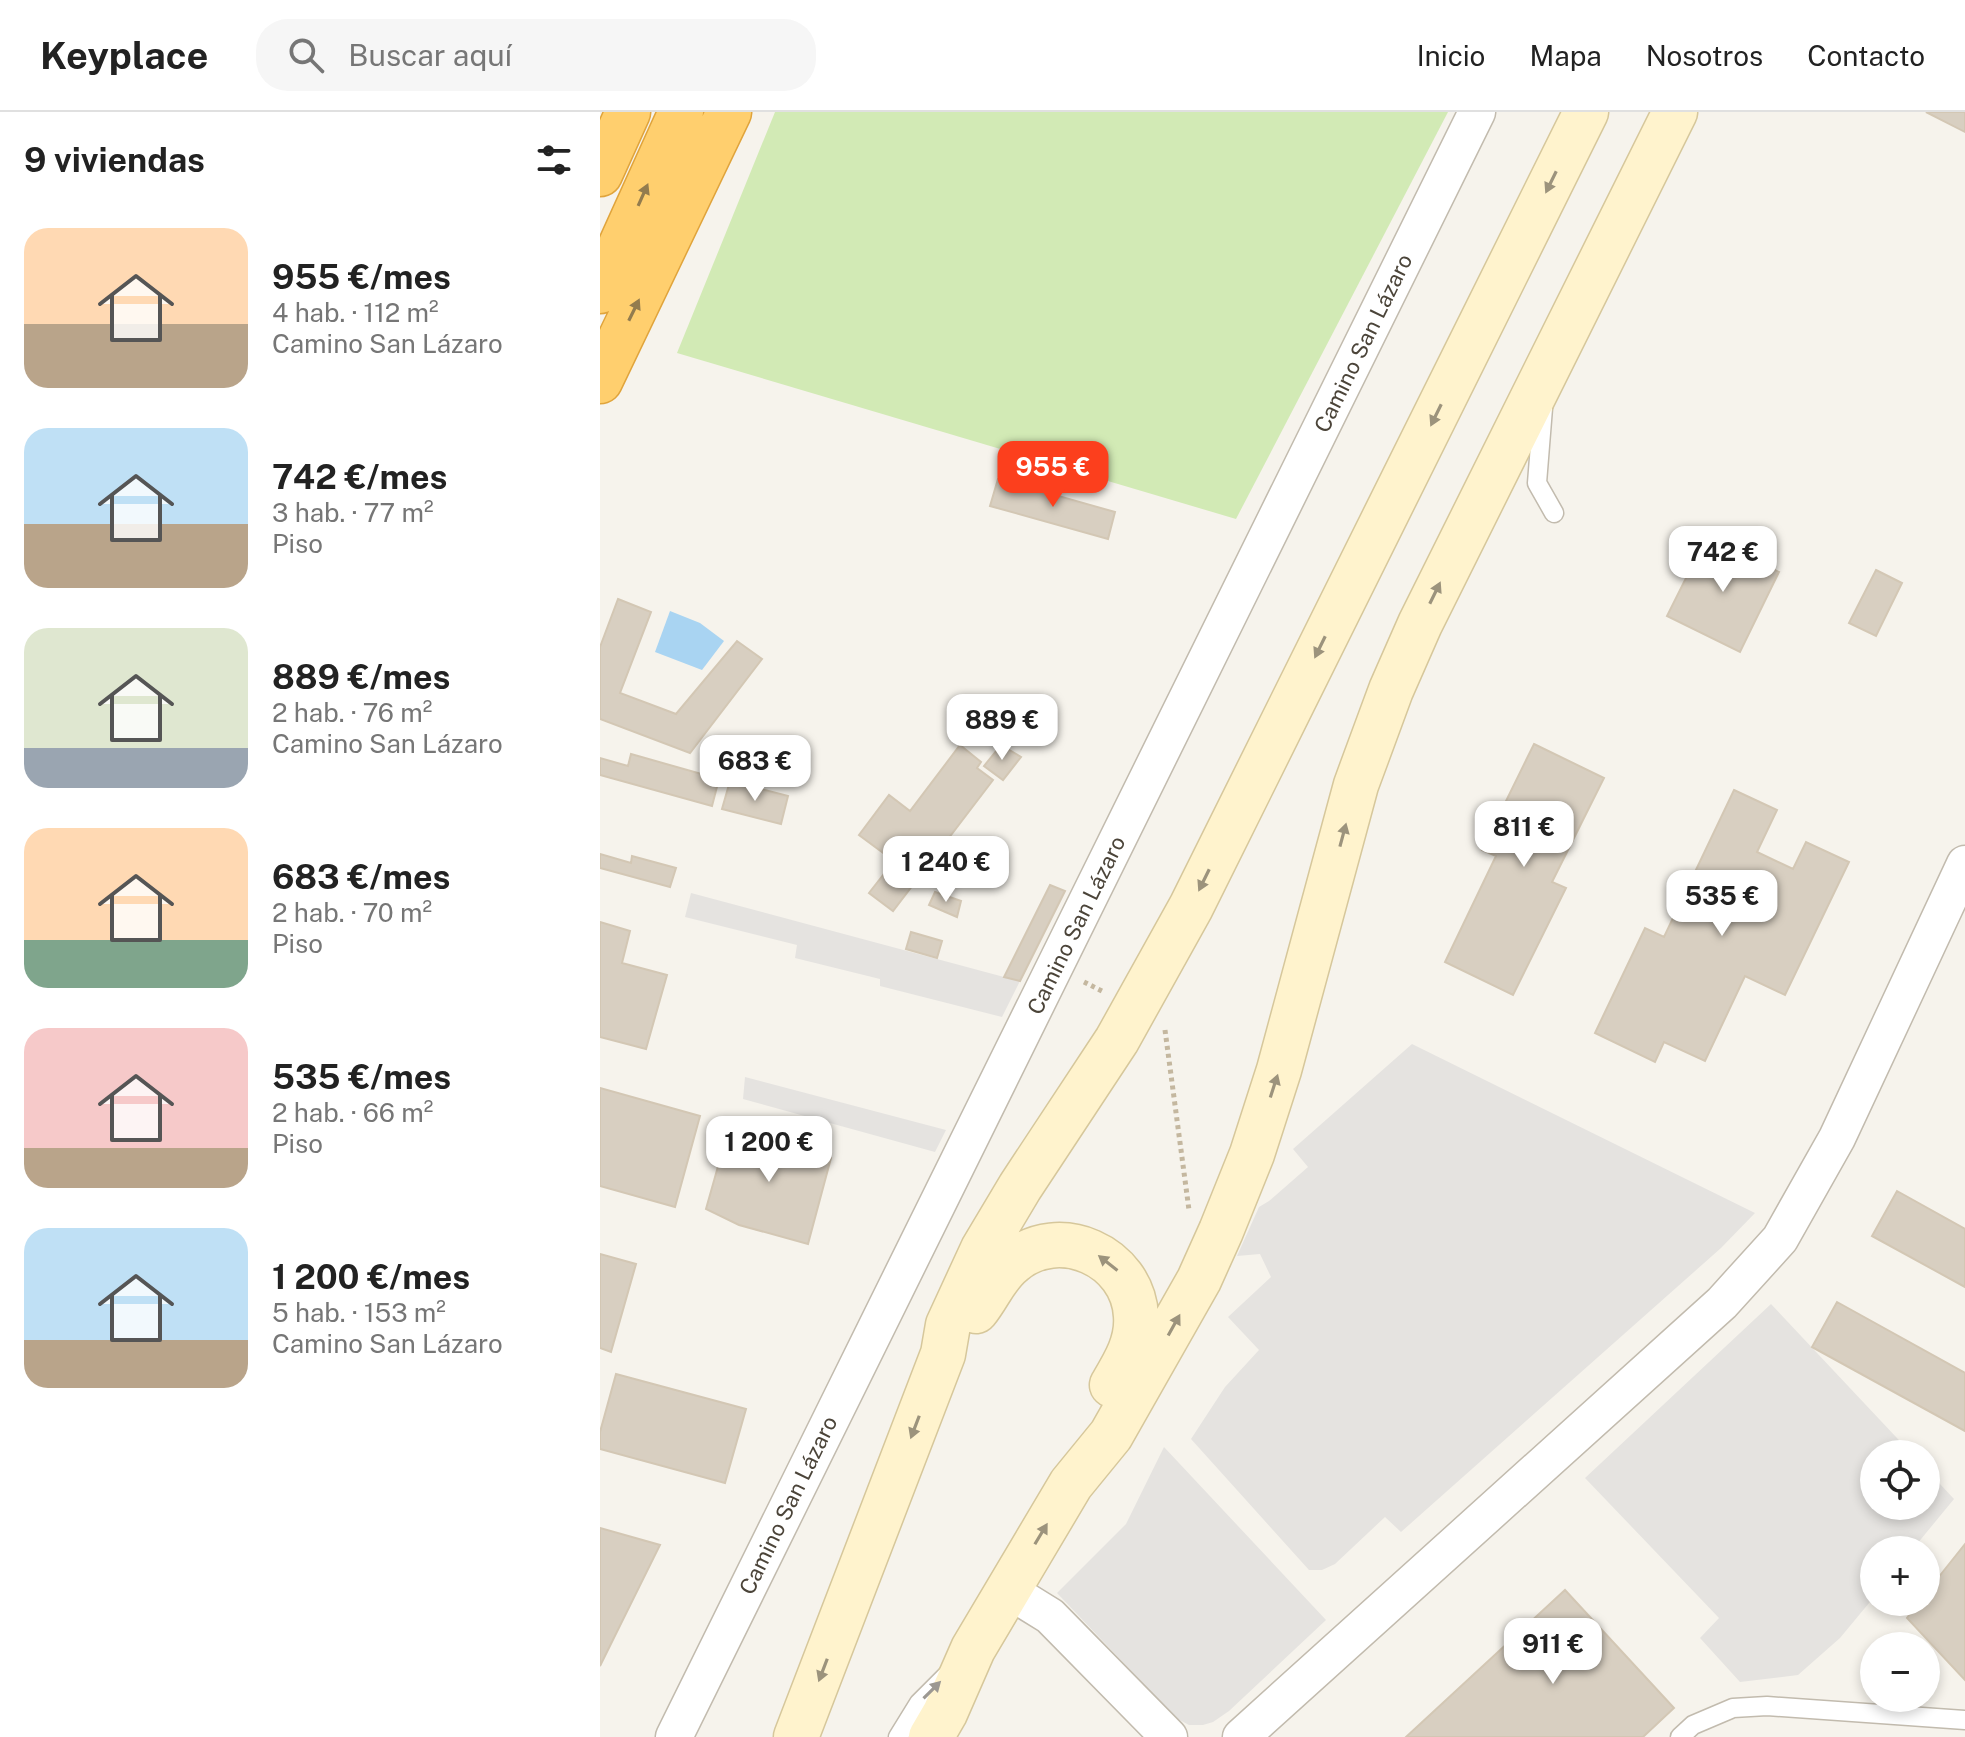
<!DOCTYPE html>
<html lang="es">
<head>
<meta charset="utf-8">
<style>
  :root { --surface:#fff; --page:#f6f6f6; --text:#222; --muted:#767676; --line:#e0e0e0; --accent:#fc3f1d }
  body { margin:0; font-family:"Public Sans",sans-serif; background:var(--page); color:var(--text); height:100vh; display:flex; flex-direction:column; font-size:30px; white-space:nowrap }
  * { box-sizing:border-box; margin:0 }
  p { font-size:26px; color:var(--muted) }
  .icon { flex:none; width:44px; height:44px; fill:none; stroke:currentColor; stroke-width:2; stroke-linecap:round; stroke-linejoin:round }
  .map { position:relative; flex:1; overflow:hidden }
  .sheet { display:flex; flex-direction:column; background:var(--surface); width:600px }
  .sheet>* { flex:none }
  .controls { position:absolute; left:1260px; top:1328px; display:grid; gap:16px }
  .controls a { display:grid; place-items:center; width:80px; height:80px; border-radius:50%; background:var(--surface); box-shadow:0 4px 12px #0003; font-size:40px }
  .price { position:absolute; translate:-50% -68px; padding:0 18px; border-radius:16px; background:#fff; color:#222; font-size:26px; line-height:52px; filter:drop-shadow(0 2px 4px #0008) }
  .price::after { content:''; position:absolute; left:50%; top:48px; width:24px; height:18px; margin-left:-12px; background:inherit; clip-path:polygon(0 0,100% 0,50% 100%) }
  .price.current { background:var(--accent); color:#fff }
  ul { padding:0; list-style:none }
  li { display:flex; align-items:center; gap:24px; height:200px; padding:0 24px }
  li span { display:grid; place-items:center; flex:none; width:224px; height:160px; border-radius:24px; color:#555 }
  li>.icon { margin-inline-start:auto }
  span .icon { width:96px; height:96px; fill:#fffc; stroke-width:1 }
  li b { font-size:34px }
  h2 { display:flex; justify-content:space-between; align-items:center; height:96px; padding:0 24px; font-size:34px }
  header { display:flex; align-items:center; gap:48px; box-sizing:border-box; height:112px; padding:0 40px; background:var(--surface); border-bottom:2px solid var(--line) }
  header strong { font-size:38px }
  nav { display:flex; gap:44px; margin-inline-start:auto; font-size:28px }
  .search { width:560px; height:72px; background:var(--page); display:flex; align-items:center; gap:20px; box-sizing:border-box; padding:0 28px; border-radius:32px; color:var(--muted); font-size:30px }
  main { display:flex; flex:1; min-height:0 }
  .map>svg:first-child { display:block }
  .green { fill:#d2eab5 }
  .parking { fill:#e5e3e0 }
  .water { fill:#a9d4f2 }
  .building { fill:#d8cfc1; stroke:#d3c7b4; stroke-width:2 }
  .lines { fill:none; stroke-linecap:round; stroke-linejoin:round }
  .service-casing { stroke:#c2bbae; stroke-width:21 }
  .minor-casing { stroke:#c2bbae; stroke-width:39 }
  .secondary-casing { stroke:#d6c79b; stroke-width:47 }
  .motorway-casing { stroke:#e0a43c; stroke-width:47 }
  .path { stroke:#c4b79f; stroke-width:5; stroke-dasharray:4 4; stroke-linecap:butt }
  .service { stroke:#fff; stroke-width:18 }
  .minor { stroke:#fff; stroke-width:36 }
  .secondary { stroke:#fff3cd; stroke-width:44 }
  .motorway { stroke:#ffcf6e; stroke-width:44 }
  .oneway { fill:#9c937c }
  .oneway2 { fill:#937c4e }
  .oneway3 { fill:#9c9892 }
  .labels { text-anchor:middle; stroke-width:6; stroke-linejoin:round; paint-order:stroke }
  .street-label { font-size:22px; fill:#4b4439; stroke:#fff }
</style>
</head>
<body>
<header>
<strong>Keyplace</strong>
<div class="search"><svg class="icon" aria-label="search" viewBox="0 0 24 24"><circle cx="10" cy="10" r="6"/><path d="M15 15l6 6"/></svg>Buscar aquí</div>
<nav><a>Inicio</a><a>Mapa</a><a>Nosotros</a><a>Contacto</a></nav>
</header>
<main>
<section class="sheet">
<h2>9 viviendas<svg class="icon" aria-label="filters" viewBox="0 0 24 24"><path d="M4 7h16M4 17h16"/><circle cx="9" cy="7" r="2"/><circle cx="15" cy="17" r="2"/></svg></h2>
<ul>
<li><span style="background:linear-gradient(#ffd9b3 60%,#b9a48a 0)"><svg class="icon" aria-label="home" viewBox="0 0 24 24"><path d="M3 11l9-7 9 7M6 9v11h12V9"/></svg></span><div><b>955 €/mes</b><p>4 hab. · 112 m²</p><p>Camino San Lázaro</p></div></li>
<li><span style="background:linear-gradient(#bfe0f5 60%,#b9a48a 0)"><svg class="icon" aria-label="home" viewBox="0 0 24 24"><path d="M3 11l9-7 9 7M6 9v11h12V9"/></svg></span><div><b>742 €/mes</b><p>3 hab. · 77 m²</p><p>Piso</p></div></li>
<li><span style="background:linear-gradient(#dfe7d0 75%,#9aa5b1 0)"><svg class="icon" aria-label="home" viewBox="0 0 24 24"><path d="M3 11l9-7 9 7M6 9v11h12V9"/></svg></span><div><b>889 €/mes</b><p>2 hab. · 76 m²</p><p>Camino San Lázaro</p></div></li>
<li><span style="background:linear-gradient(#ffd9b3 70%,#7fa58c 0)"><svg class="icon" aria-label="home" viewBox="0 0 24 24"><path d="M3 11l9-7 9 7M6 9v11h12V9"/></svg></span><div><b>683 €/mes</b><p>2 hab. · 70 m²</p><p>Piso</p></div></li>
<li><span style="background:linear-gradient(#f6c9c9 75%,#b9a48a 0)"><svg class="icon" aria-label="home" viewBox="0 0 24 24"><path d="M3 11l9-7 9 7M6 9v11h12V9"/></svg></span><div><b>535 €/mes</b><p>2 hab. · 66 m²</p><p>Piso</p></div></li>
<li><span style="background:linear-gradient(#bfe0f5 70%,#b9a48a 0)"><svg class="icon" aria-label="home" viewBox="0 0 24 24"><path d="M3 11l9-7 9 7M6 9v11h12V9"/></svg></span><div><b>1 200 €/mes</b><p>5 hab. · 153 m²</p><p>Camino San Lázaro</p></div></li>
</ul>
</section>
<div class="map">
<svg width="1365" height="1625" viewBox="0 0 1365 1625">
  <rect width="100%" height="100%" fill="#f6f3ec"/>
  <path class="green" d="M175,0h673l-212,407 -559,-166z"/>
  <path class="parking" d="M91,781l313,84 16,4 -18,36 -122,-31v-7l-85,-21 2,-13 -112,-28z
    M812,932l343,169 -34,35 -320,284 -16,-15 -50,47 -13,6h-13l-118,-131 34,-52 34,-37 -31,-33 43,-40 -11,-23 -23,2 22,-49 10,-6 39,-34 -15,-18z
    M145,965l201,53 -11,22 -192,-53z
    M1171,1192l141,150h-38v52h52v-37l28,30 -42,51h-38v47l-34,41 -42,37 -58,7 -40,-44 19,-20 -134,-140z
    M564,1335l162,173 -97,91 -16,11 -10,3h-14l-13,-7 -119,-125 69,-69z"/>
  <path class="water" d="M70,499l30,12 24,18 -22,29 -47,-18z"/>
  <path class="building" d="M1326,0h39v20z
    M398,367l117,33 -7,27 -118,-33z
    M1107,424l72,36 -39,80 -73,-36z
    M1276,458l26,13 -26,53 -27,-13z
    M18,487l33,13 -31,81 56,21 61,-73 25,18 -72,94 -90,-34v-72z
    M934,632l70,34 -52,104 14,6 -53,107 -68,-33 51,-106 -14,-6z
    M360,633l21,17 -4,6 16,12 -100,131 -24,-18 25,-32 -35,-26 30,-40 21,16z
    M401,633l20,12 -18,23 -19,-14z
    M31,642l88,25 -7,27 -112,-31v-17l28,8z
    M130,669l58,15 -7,28 -59,-15z
    M1134,678l43,20 -20,42 36,17 13,-27 43,20 -64,133 -40,-19 -40,85 -41,-19 -9,20 -60,-29 50,-105 19,9z
    M0,742l31,9 1,-7 44,12 -6,19 -70,-19z
    M450,773l15,6 -45,90 -16,-4z
    M335,780l26,9 -4,16 -28,-12z
    M0,810l30,9 -8,32 45,12 -21,74 -46,-12z
    M311,820l31,9 -5,17 -31,-9z
    M0,976l100,28 -25,91 -75,-21z
    M130,1012l73,21 28,13 -23,86 -69,-19 -33,-16z
    M1297,1079l68,38v58l-93,-51z
    M0,1142l36,10 -25,88 -11,-4z
    M1237,1190l128,71v58l-153,-84z
    M16,1262l130,35 -21,74 -125,-34v-17z
    M0,1416l60,17 -60,121z
    M1365,1432v136l-58,-62 12,-16h7v-9z
    M965,1478l109,118 -31,29h-237z"/>
  <g class="lines">
    <defs>
      <path id="service" d="M943,296l-6,75 17,30
        M298,1625l21,-34 29,-29
        M1080,1625l13,-12 40,-17 34,-2 198,14"/>
      <path id="minor" d="M408,1478l42,26 119,121
        M74,1625l803,-1625
        M641,1625l481,-434 58,-64 57,-101 128,-274"/>
      <path id="secondary" d="M376,1199c13,-16 20,-36 37,-49 46,-39 120,-6 123,54 2,26 -11,47 -24,69
        M196,1625l147,-383 5,-29 35,-76 37,-62 97,-147 74,-133 395,-795
        M331,1625l14,-24 28,-64 98,-165 40,-49 88,-155 22,-49 31,-77 27,-84 77,-285 35,-95 29,-66 255,-512"/>
      <path id="motorway" d="M0,62l28,-62
        M0,179l81,-179
        M0,269l129,-269"/>
    </defs>
    <use href="#service" class="service-casing"/>
    <use href="#minor" class="minor-casing"/>
    <use href="#secondary" class="secondary-casing"/>
    <use href="#motorway" class="motorway-casing"/>
    <path class="path" d="M484,870l20,10
      M565,918l24,180"/>
    <use href="#service" class="service"/>
    <use href="#minor" class="minor"/>
    <use href="#secondary" class="secondary"/>
    <use href="#motorway" class="motorway"/>
  </g>
  <defs><path id="oneway-solid" d="M-6-.8H1V-3.2L6.5 0L1 3.2V.8H-6Z" transform="scale(2)"/></defs>
  <g class="oneway">
    <use href="#oneway-solid" transform="translate(951 70) rotate(116)"/>
    <use href="#oneway-solid" transform="translate(836 303) rotate(116)"/>
    <use href="#oneway-solid" transform="translate(835 481) rotate(-64)"/>
    <use href="#oneway-solid" transform="translate(720 535) rotate(116)"/>
    <use href="#oneway-solid" transform="translate(743 723) rotate(-75)"/>
    <use href="#oneway-solid" transform="translate(604 768) rotate(116)"/>
    <use href="#oneway-solid" transform="translate(674 974) rotate(-72)"/>
    <use href="#oneway-solid" transform="translate(508 1151) rotate(-142)"/>
    <use href="#oneway-solid" transform="translate(574 1213) rotate(-61)"/>
    <use href="#oneway-solid" transform="translate(315 1315) rotate(111)"/>
    <use href="#oneway-solid" transform="translate(441 1422) rotate(-59)"/>
    <use href="#oneway-solid" transform="translate(223 1558) rotate(111)"/>
  </g>
  <g class="oneway2">
    <use href="#oneway-solid" transform="translate(43 83) rotate(-66)"/>
    <use href="#oneway-solid" transform="translate(34 198) rotate(-64)"/>
  </g>
  <use class="oneway3" href="#oneway-solid" transform="translate(332 1578) rotate(-45)"/>
  <g class="labels">
    <g class="street-label">
      <text transform="translate(763 231) rotate(-64)" y="8">Camino San Lázaro</text>
      <text transform="translate(476 813) rotate(-64)" y="8">Camino San Lázaro</text>
      <text transform="translate(188 1393) rotate(-64)" y="8">Camino San Lázaro</text>
    </g>
  </g>
</svg>
<div class="controls">
<a><svg class="icon" aria-label="locate" viewBox="0 0 24 24"><circle cx="12" cy="12" r="6"/><path d="M12 2v4M12 18v4M2 12h4M18 12h4"/></svg></a>
<a>+</a>
<a>−</a>
</div>
<b class="price current" style="left:453px;top:397px">955 €</b>
<b class="price" style="left:1123px;top:482px">742 €</b>
<b class="price" style="left:402px;top:650px">889 €</b>
<b class="price" style="left:155px;top:691px">683 €</b>
<b class="price" style="left:924px;top:757px">811 €</b>
<b class="price" style="left:346px;top:792px">1 240 €</b>
<b class="price" style="left:1122px;top:826px">535 €</b>
<b class="price" style="left:169px;top:1072px">1 200 €</b>
<b class="price" style="left:953px;top:1574px">911 €</b>
</div>
</main>
</body>
</html>
